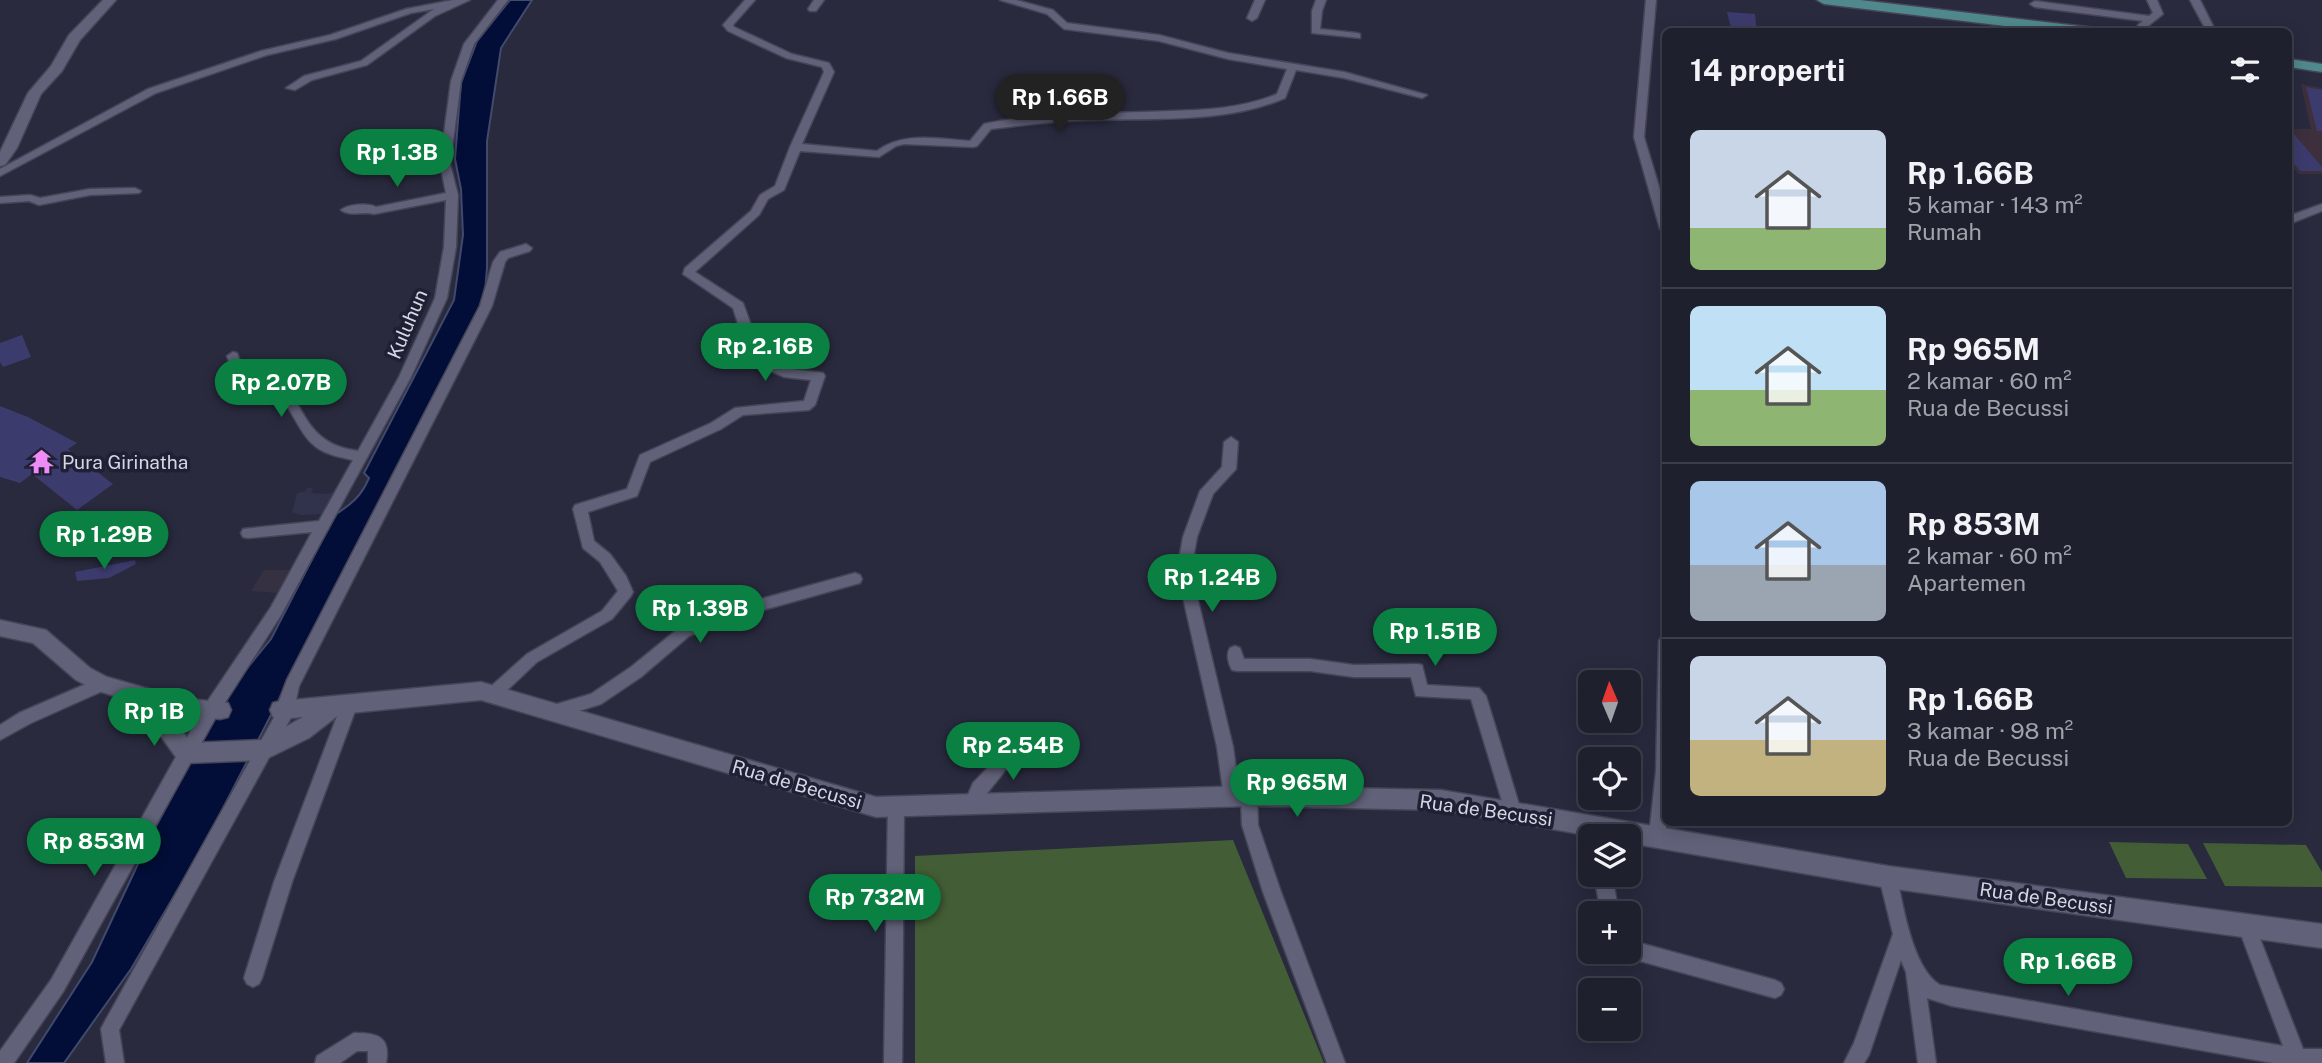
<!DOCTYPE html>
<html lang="id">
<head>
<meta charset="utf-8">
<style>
  :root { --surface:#1f202e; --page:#2c2d3a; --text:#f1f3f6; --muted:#a1a3aa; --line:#3c3e4a; --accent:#0b8043 }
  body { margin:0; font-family:"Public Sans",sans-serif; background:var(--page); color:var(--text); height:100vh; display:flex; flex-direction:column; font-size:26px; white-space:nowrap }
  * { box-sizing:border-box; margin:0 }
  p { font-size:23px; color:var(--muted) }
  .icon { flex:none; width:38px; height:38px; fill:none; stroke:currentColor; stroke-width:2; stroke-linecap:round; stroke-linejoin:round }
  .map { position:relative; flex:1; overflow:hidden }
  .sheet { position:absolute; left:1662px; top:28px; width:630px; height:798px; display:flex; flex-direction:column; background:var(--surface); border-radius:10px; box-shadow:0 4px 18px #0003,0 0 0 2px var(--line) }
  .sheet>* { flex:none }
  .needle { width:46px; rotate:358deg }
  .tools { position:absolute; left:1578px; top:670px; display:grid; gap:14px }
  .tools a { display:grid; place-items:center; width:63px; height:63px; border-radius:10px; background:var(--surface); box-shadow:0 4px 18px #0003,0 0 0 2px var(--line); font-size:35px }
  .price { position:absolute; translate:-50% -60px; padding:0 16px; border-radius:24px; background:var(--accent); color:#fff; font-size:23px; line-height:46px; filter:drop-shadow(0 2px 4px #0008) }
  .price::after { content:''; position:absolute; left:50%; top:42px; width:21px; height:16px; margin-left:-10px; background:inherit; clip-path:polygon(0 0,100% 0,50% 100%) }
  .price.on { background:#222; color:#fff }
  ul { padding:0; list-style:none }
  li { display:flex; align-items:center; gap:21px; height:175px; padding:0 28px }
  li+li { border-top:2px solid var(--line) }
  li span { display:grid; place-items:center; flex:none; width:196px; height:140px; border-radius:10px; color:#555 }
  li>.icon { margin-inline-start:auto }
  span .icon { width:84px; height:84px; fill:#fffc; stroke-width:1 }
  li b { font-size:30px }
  h2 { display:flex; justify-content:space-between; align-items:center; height:84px; padding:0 28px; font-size:30px }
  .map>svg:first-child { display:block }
  .built { fill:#31324c }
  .industrial { fill:#363141 }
  .education { fill:#3d2f3c }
  .green { fill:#435e36 }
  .water { fill:#020e38; stroke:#414a6c; stroke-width:2 }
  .building { fill:#3c3b6d }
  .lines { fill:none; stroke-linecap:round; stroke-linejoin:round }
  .street-casing { stroke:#454557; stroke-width:3 }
  .secondary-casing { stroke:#454557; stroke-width:3 }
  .primary-casing { stroke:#454557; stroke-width:3 }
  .street { fill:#616279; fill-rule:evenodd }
  .secondary { fill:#616279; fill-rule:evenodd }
  .primary { fill:#50898d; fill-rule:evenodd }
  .labels { text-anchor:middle; stroke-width:7; stroke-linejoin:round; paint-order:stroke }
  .street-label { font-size:19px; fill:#d5d7e4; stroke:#202034 }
  .poi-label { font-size:19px; fill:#d5d7e4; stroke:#202034; text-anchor:start }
</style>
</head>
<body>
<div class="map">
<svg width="2322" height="1063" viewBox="0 0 2322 1063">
  <rect width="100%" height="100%" fill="#292a3e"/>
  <path class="built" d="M307,488h6l-2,5 17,1 7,-3 -9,23 -26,1 -8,-3 5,-19 7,-1z"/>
  <path class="industrial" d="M264,570h33l-8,16 -12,7 -26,-2z"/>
  <path class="education" d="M2301,84l21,4v86h-23l-10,-11v-34h22z"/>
  <path class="green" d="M1233,840l91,223h-409v-207z
    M2109,842l79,2 19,35 -81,-1z
    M2203,843l103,2 16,27v15l-97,-1z"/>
  <path class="water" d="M510,0h22l-31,48 -14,93v127l-2,24 -8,23 -274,532 -72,122 -67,94h-37l65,-101 61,-130 73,-138 45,-55 64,-124c16,-11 26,-18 34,-37l-5,-5 90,-173 9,-65 -2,-46 -6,-30 6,-76 16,-42z"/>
  <path class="building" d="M1727,12l28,2 2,18h-25z
    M2306,87l16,3v41h-5z
    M2289,128l33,39v4h-22l-11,-13z
    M22,335l9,22 -28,10 -3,-5v-19z
    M0,406l28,11 49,26 -9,6 45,35 -36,26 -45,-36 -12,9 -20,-6z
    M135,560l1,4 -27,14 -32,3 -2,-9z"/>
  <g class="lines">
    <defs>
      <path id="street" d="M453,0h17l-35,16 -68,49 -55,15 -17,10 -9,-2 18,-12 57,-15 73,-52 -23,4 -75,26 -69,16 -111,38 -156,83v-7l148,-80 113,-38 69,-16 76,-26z
        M498,0h10l-34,44 -13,37 -11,83 8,31 -2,52 -9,51 -36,79 -130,238 -64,100 -154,277 -49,71h-14v-12l51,-71 154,-275 66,-98 41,-75 -64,6 -5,-1 -2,-4 2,-4 76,-8 34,-61c-13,-3 -26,-5 -37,-13 -22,-17 -25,-51 -53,-62 -9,-3 -19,-1 -27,-3l-9,-26 6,-4 4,1 8,22c59,1 46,41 81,65 10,7 21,9 32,11l41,-74 36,-79 9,-51 2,-47 -72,14c-10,-3 -24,3 -33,-4 8,-6 27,-7 35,-3l70,-14 -6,-29 11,-83 13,-37z
        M745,0h10l-22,25 1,2 58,27 37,9 5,9 -32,72 75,7c26,-20 62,-12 93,-10l14,-17c61,-13 126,-10 187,-13 36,-1 73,-3 106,-17l10,-25 -59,-10 -69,-18 -95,-12 -17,-15 -47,-14h16l37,10 14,13 92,12 69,18 116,19 83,23 -5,3 -78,-20 -48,-8 -11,28c-58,25 -127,20 -188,22 -33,0 -65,4 -98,8l-8,1 -14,17 -4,1 -69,-3 -8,2 -17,11 -79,-6 -16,39 -16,9 -9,16 -64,57 48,31 14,39 14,19 13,7 39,5 2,3 -10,29 -6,5 -66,5 -22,14 -71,33 -13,34 -49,16 6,29 16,13 16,22 7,16 -2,4 -19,23 -75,43 -39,37 -5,2 -5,-2 -3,-5 3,-5 39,-35 75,-43 16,-20 -18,-29 -17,-14 -10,-39 2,-4 52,-16 13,-34 71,-32 24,-15 69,-7 7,-21 -27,-3 -22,-10 -18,-25 -11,-34 -50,-34 2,-6 66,-57 9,-16 15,-9 15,-39 34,-75 -2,-5 -36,-9 -58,-27 -5,-6z
        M814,0h10l-8,11h-6l-2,-2z
        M1255,0h10l-8,18 -5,3 -5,-3z
        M1316,0h10l-4,11 -2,18 37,4 3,1v4l-48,-5v-22z
        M1646,0h10l-12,137 22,73v23l-6,-4 -26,-92z
        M2147,0h10l6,14 -15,12 -1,6h-10l1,-7 5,-4 -108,-14 -5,-3 5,-3 114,15 4,-3z
        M2190,0h10l14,28 -2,2h-6z
        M135,188l6,3 -2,2 -49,2 -51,10 -10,-4 -29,2v-6l30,-2 10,3 50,-9z
        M2322,204v7l-33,13v-8z
        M526,244l6,4 -2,3 -22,7 -3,4 -13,44 -193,380 -6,28 -174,316 5,33h-18l-5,-34 3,-6 173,-311 -1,-3 11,-29 193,-374 13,-44 7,-10z
        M1231,437l7,5 -2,27 -23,25 -16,43 -6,34 42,176 7,50 -2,5 -6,2 -6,-2 -2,-5 -7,-50 -40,-176 6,-34 17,-46 22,-24 2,-25z
        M855,573l5,2 2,4 -2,4 -129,36 -42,17 -48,41 -40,27 -48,15 -6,-2 -2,-5 2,-5 44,-13 40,-27 48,-39 49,-20z
        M1666,635l1,187 -4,19 -6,3 -6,-3 -2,-5 7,-65 3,-130 2,-4z
        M1235,646l5,2 4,11h66l44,6 63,-1 5,1 5,20 52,3 7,8 35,115 -2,5 -6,3 -6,-3 -2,-5 -34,-112 -55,-3 -5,-19h-57l-44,-6h-73l-5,-1c-4,-7 -6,-16 -2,-22z
        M102,677l5,2 3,5 -3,5 -76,34 -31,17v-15l19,-12z
        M350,696l5,2 3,5 -66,179 -30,96 -3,6 -6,3 -6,-3 -3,-6 30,-96 68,-179 3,-5z
        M1009,740l6,2 2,5c-7,25 -29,39 -39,62l-6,2 -6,-2 -2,-5 9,-21 23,-24 7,-17z
        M1249,789l6,2 2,5 1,29 23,67 64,171h-18l-64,-171 -21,-67 -1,-29 2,-5z
        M896,799l6,2 2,5 -2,257h-18l4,-257 2,-5z
        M1888,869l6,2 3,6c6,30 16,92 43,108l343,61 -46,-122 3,-6 6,-2 6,2 51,131h19v14h-49l-321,-57 -25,-8 9,65h-18l-12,-91 -5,-12 -32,95 -5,8h-20l10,-20 39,-109 -14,-57 3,-6z
        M1594,875h18l7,39h-18z
        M1629,940l146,40 6,3 3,6 -3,6 -6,3 -146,-40 -8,-6h8z
        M354,1033c23,0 37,3 32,30h-18v-12h-11l-17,12h-25l2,-7z"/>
      <path id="secondary" d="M103,0h13l-36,40 -18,31 -21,23 -24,54 -12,17 -5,1v-14l28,-59 23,-27 18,-31z
        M0,620l46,10 44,38 17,9 74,21 47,5 3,7 -3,7 -8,2 -51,-6 22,30 71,-3 41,-23 -22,2 -8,-2 -3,-7 3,-7 8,-2 200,-19 395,115 373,-11 192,4 447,76 434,58v24l-434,-60 -259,-45v-7h-37l-151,-26 -192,-4 -373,11 -395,-117 -141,14 -31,24 -45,22 -78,3 -8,-3 -41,-57 -42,-13 -19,-10 -43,-37 -33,-7z"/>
      <path id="primary" d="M1817,0h43l236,28 7,4h-48l-231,-28z
        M2289,59l33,5v8l-33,-5z"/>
    </defs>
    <use href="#street" class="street-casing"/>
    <use href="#secondary" class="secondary-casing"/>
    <use href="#primary" class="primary-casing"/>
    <use href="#street" class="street"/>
    <use href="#secondary" class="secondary"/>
    <use href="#primary" class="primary"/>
  </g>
  <defs>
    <symbol id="temple-bare" viewBox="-9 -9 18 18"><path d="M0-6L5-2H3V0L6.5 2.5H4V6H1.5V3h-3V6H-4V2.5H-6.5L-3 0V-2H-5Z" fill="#ef8bf7" stroke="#202034" stroke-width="2.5" paint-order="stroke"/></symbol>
  </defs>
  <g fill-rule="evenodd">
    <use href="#temple-bare" x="24" y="444" width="35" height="35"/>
  </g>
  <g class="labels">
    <g class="street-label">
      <text transform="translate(407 324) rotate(-67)" y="7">Kuluhun</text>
      <text transform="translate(797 784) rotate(16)" y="7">Rua de Becussi</text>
      <text transform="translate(1486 810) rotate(8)" y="7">Rua de Becussi</text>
      <text transform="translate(2046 898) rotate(8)" y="7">Rua de Becussi</text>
    </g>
    <g class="poi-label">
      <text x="62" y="469">Pura Girinatha</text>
    </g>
  </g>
</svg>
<div class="tools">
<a><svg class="needle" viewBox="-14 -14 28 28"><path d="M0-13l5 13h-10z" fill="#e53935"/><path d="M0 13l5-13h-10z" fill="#a1a3aa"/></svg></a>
<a><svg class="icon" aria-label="locate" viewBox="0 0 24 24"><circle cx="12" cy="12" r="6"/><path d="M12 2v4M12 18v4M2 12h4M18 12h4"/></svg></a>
<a><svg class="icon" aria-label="layers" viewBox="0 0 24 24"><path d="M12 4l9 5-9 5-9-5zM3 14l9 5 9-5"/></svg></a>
<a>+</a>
<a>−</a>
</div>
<b class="price on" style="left:1060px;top:134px">Rp 1.66B</b>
<b class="price" style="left:397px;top:189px">Rp 1.3B</b>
<b class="price" style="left:765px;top:383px">Rp 2.16B</b>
<b class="price" style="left:281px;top:419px">Rp 2.07B</b>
<b class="price" style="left:104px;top:571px">Rp 1.29B</b>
<b class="price" style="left:1212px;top:614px">Rp 1.24B</b>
<b class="price" style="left:700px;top:645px">Rp 1.39B</b>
<b class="price" style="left:1435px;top:668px">Rp 1.51B</b>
<b class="price" style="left:154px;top:748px">Rp 1B</b>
<b class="price" style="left:1013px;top:782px">Rp 2.54B</b>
<b class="price" style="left:1297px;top:819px">Rp 965M</b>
<b class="price" style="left:94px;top:878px">Rp 853M</b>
<b class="price" style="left:875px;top:934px">Rp 732M</b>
<b class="price" style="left:2068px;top:998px">Rp 1.66B</b>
<section class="sheet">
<h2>14 properti<svg class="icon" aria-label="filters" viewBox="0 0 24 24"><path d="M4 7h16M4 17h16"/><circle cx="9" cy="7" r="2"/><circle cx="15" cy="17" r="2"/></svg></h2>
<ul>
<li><span style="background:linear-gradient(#c9d6e8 70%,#8fb573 0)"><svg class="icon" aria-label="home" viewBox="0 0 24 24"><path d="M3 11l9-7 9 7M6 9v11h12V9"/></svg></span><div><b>Rp 1.66B</b><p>5 kamar · 143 m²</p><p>Rumah</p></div></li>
<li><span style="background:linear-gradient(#bfe0f5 60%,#8fb573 0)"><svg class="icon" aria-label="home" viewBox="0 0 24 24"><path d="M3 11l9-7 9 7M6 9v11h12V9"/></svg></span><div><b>Rp 965M</b><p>2 kamar · 60 m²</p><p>Rua de Becussi</p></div></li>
<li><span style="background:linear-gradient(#a9c7e8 60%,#9aa5b1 0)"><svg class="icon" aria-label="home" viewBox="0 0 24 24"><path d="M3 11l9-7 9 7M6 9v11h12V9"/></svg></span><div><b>Rp 853M</b><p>2 kamar · 60 m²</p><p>Apartemen</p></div></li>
<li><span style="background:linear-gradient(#c9d6e8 60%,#c2b280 0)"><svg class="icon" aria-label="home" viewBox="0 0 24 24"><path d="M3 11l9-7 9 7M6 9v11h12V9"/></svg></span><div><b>Rp 1.66B</b><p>3 kamar · 98 m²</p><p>Rua de Becussi</p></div></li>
</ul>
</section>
</div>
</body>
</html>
